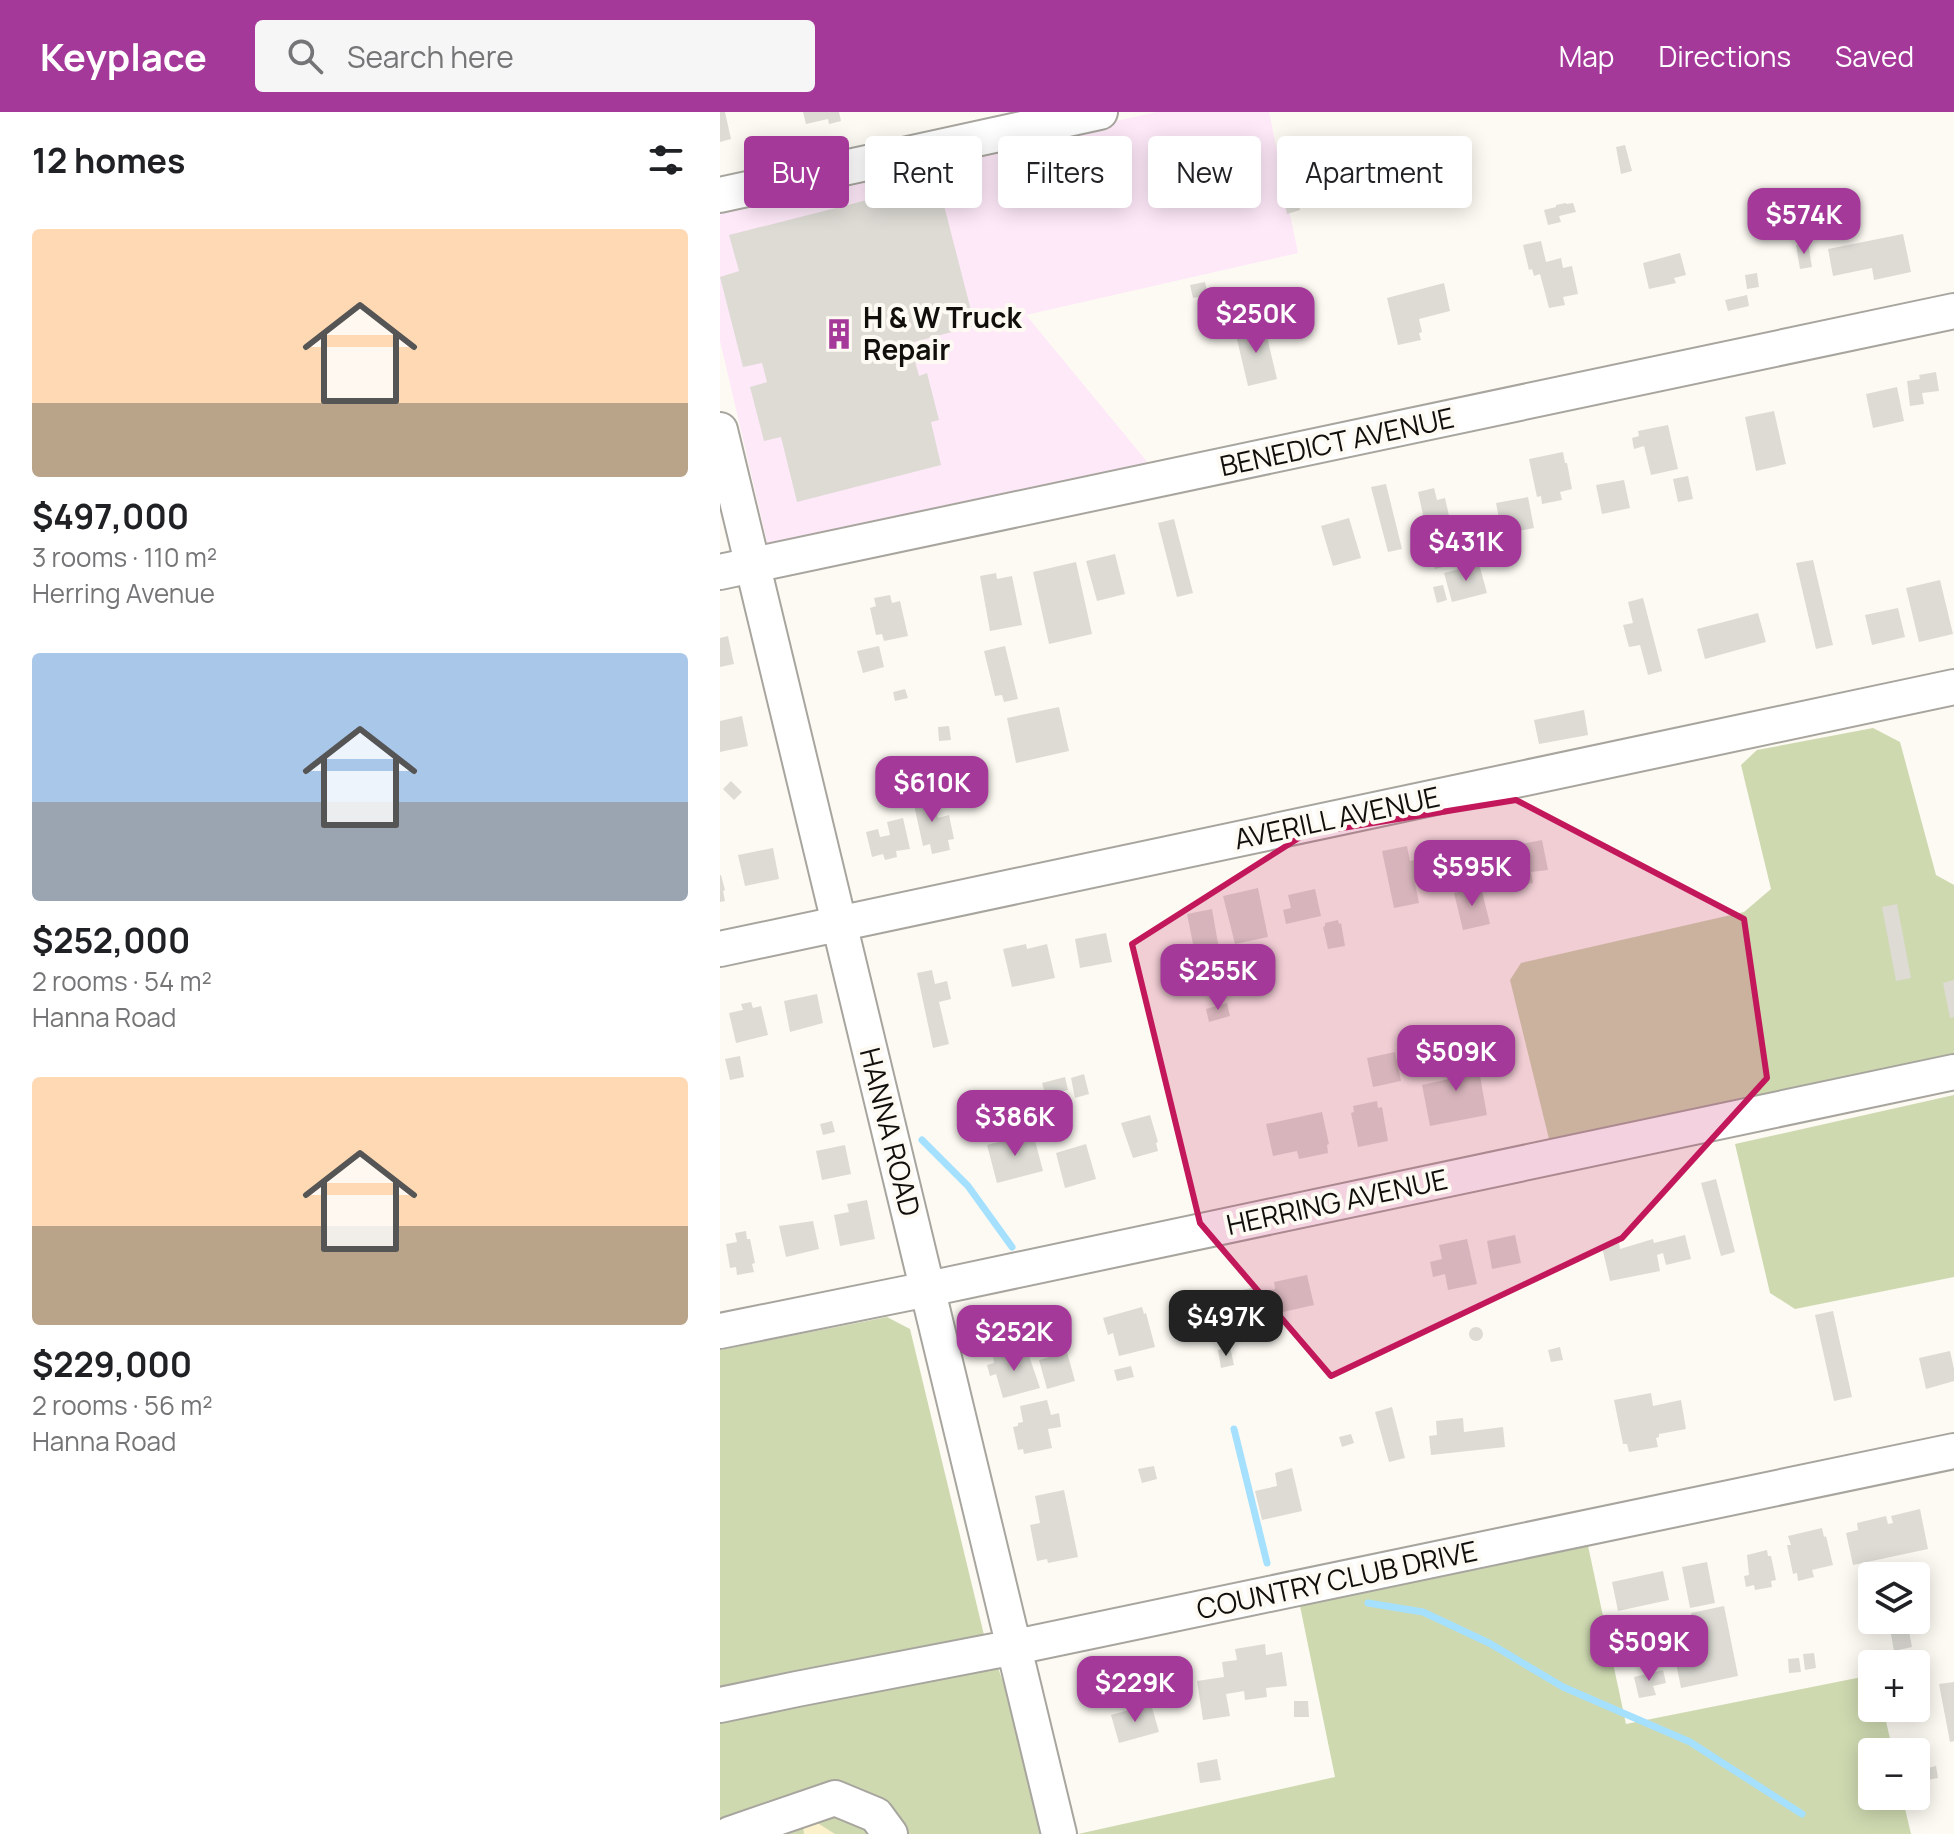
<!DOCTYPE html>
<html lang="en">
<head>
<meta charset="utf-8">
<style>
  :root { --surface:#fff; --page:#f6f6f6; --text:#202124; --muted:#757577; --accent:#a5399a }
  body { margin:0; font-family:Manrope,sans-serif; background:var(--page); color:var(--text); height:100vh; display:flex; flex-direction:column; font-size:30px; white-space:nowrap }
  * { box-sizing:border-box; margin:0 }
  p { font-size:26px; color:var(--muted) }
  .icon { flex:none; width:44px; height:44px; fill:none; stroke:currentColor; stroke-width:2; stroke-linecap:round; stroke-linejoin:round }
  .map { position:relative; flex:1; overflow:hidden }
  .details { display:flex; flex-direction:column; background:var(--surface); width:720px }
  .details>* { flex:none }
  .hud { position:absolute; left:24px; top:24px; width:760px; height:72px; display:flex; gap:16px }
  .tools { position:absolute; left:1138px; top:1450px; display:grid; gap:16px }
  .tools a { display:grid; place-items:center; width:72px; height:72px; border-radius:8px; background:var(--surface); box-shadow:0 4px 20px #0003; font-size:40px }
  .price { position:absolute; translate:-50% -68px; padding:0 18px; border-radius:16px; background:var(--accent); color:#fff; font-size:26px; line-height:52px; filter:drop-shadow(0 2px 4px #0008) }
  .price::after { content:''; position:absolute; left:50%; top:48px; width:24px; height:18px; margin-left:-12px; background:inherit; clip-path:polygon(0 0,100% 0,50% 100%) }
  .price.current { background:#222; color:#fff }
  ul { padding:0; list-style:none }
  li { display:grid; align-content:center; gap:16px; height:424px; padding:0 32px }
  li span { display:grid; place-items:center; height:248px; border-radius:8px; color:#555 }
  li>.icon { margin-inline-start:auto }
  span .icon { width:144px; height:144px; fill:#fffc; stroke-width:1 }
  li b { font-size:34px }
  h2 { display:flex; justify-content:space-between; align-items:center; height:96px; padding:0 32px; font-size:34px }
  .chip { padding:0 28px; border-radius:8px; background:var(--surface); box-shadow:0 4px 20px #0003; font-size:28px; line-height:72px }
  .chip.current { background:var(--accent); color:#fff }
  header { display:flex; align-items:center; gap:48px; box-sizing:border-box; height:112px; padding:0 40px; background:var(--accent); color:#fff }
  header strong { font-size:38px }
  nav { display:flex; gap:44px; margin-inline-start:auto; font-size:28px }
  .search { width:560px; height:72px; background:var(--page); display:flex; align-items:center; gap:20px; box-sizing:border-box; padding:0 28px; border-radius:8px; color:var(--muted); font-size:30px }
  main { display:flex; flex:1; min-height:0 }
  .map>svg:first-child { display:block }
  .industrial { fill:#fee9f9 }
  .green { fill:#ced9b0 }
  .sand { fill:#fbf1cb }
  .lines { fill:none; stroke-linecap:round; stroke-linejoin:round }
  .stream { stroke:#a5e1fe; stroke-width:7 }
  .building { fill:#dddbd4 }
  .minor-casing { stroke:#a7a59e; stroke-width:38 }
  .minor { stroke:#fff; stroke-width:34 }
  .marked { fill:#c2185b; fill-opacity:0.2; stroke:#c2185b; stroke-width:6; stroke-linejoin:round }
  .labels { text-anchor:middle; stroke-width:8; stroke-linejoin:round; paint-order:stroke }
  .poi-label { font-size:28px; font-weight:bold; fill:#100f0c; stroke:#fdfaf3; text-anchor:start }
  .street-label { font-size:28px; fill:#100f0c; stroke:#fdfaf3 }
</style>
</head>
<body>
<header>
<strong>Keyplace</strong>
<div class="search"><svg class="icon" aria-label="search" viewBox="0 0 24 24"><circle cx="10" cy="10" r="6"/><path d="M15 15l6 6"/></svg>Search here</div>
<nav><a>Map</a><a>Directions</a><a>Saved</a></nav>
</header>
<main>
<section class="details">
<h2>12 homes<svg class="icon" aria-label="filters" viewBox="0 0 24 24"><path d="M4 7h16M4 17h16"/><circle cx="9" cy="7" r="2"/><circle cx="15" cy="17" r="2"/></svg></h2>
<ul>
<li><span style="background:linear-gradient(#ffd9b3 70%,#b9a48a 0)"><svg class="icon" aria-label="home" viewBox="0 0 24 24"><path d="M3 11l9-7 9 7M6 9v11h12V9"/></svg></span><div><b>$497,000</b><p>3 rooms · 110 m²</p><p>Herring Avenue</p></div></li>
<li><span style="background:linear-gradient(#a9c7e8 60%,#9aa5b1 0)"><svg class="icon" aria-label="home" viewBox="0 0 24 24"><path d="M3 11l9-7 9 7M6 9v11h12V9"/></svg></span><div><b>$252,000</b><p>2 rooms · 54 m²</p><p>Hanna Road</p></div></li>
<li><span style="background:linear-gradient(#ffd9b3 60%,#b9a48a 0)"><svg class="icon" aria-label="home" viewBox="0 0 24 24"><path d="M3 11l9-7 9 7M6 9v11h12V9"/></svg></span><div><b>$229,000</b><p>2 rooms · 56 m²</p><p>Hanna Road</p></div></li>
</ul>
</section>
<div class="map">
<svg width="1234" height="1722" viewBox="0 0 1234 1722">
  <rect width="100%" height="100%" fill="#fdfaf3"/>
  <path class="industrial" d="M437,0h112l29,141 -272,62 128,155 -385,80 -49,-209v-135z"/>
  <path class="green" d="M1153,616l27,14 36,133 18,10v184l-387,78 -18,-8 -39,-159 11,-17 223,-51 27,-23 -30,-124 16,-15z
    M1234,983v182l-159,32 -25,-16 -35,-149z
    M167,1205l23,12 75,310 -265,55v-344z
    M867,1429l39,183 246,-49v33h11l10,44h-21v44h30l9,38h-833l257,-57 -36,-176z
    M277,1553l13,37 36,132h-326v-111z"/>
  <path class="sand" d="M96,1710l19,12h-31l-1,-8z"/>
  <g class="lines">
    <path class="stream" d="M202,1028l46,46 44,61
      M514,1317l33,134
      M648,1491l55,9 66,31 74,44 127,55 112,72"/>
  </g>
  <path class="building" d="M0,0h5l6,27 -11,3z
    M83,0h36l2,9 -12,3 -1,-5 -22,5z
    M905,33l7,26 -11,3 -5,-27z
    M218,70l37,144 -65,17 9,33 8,-3 12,47 -8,2 10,43 -144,37 -16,-65 -17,4 -14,-54 17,-5 -5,-19 -19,4 -23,-90 19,-6 -10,-36z
    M577,83l3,15 -13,4 -3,-15z
    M846,91v1l7,-1 3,9 -17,4 2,6 -13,3 -4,-15 12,-3v-2z
    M1183,122l8,38 -37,8 -2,-12 -39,8 -5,-27z
    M821,129l5,21 15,-4 2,10 9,-2 6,28 -15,3 2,8 -16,3 -9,-34 -6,2 -2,-7 -3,1 -6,-25z
    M1088,131l4,24 -12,2 -4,-24z
    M960,141l6,22 -12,3 2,5 -27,6 -6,-26z
    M1037,161l2,14 -12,2 -2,-14z
    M485,170l3,13 -15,3 -3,-13z
    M724,171l6,28 -31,8 3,13 -3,1 2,7 -23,5 -11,-47z
    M1027,183l2,11 -21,5 -3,-11z
    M544,212l13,55 -29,7 -13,-55z
    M1216,260l3,19 -17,2 2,11 -14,2 -3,-25 13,-2 -1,-4z
    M1177,275l7,34 -31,7 -7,-34z
    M1054,299l12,53 -30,7 -11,-54z
    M948,313l10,44 -27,6 -7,-29 -10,3 -2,-11 7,-2 -1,-5z
    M843,340l2,11h2l5,26 -12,3 2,8 -20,4 -1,-8 -4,1 -8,-38z
    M968,364l5,23 -15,3 -5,-23z
    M904,368l6,28 -28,6 -6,-29z
    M666,372l16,65 -14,3 -17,-65z
    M714,376l3,12 8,-2 5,22 -9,2 10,43 -16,4 -17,-77z
    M808,385l6,31 -32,6 -6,-31z
    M629,406l12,40 -28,8 -12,-40z
    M454,407l19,74 -16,4 -19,-74z
    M395,442l10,40 -28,7 -11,-40z
    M1093,448l20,85 -17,4 -20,-86z
    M356,450l16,72 -43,10 -16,-72z
    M759,452l8,29 -35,9 -8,-29z
    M276,461l1,6 15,-3 10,49 -32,6 -10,-55z
    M1220,468l13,54 -34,8 -13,-54z
    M723,473l4,15 -10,3 -4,-16z
    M170,483l2,8 8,-2 8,35 -24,5 -2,-7 -6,1 -6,-27 6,-2 -2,-8z
    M923,486l19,73 -14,4 -8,-30 -11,2 -6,-22 10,-2 -5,-21z
    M1178,496l7,29 -33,8 -7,-30z
    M1038,501l8,29 -61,17 -8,-30z
    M8,524l6,28 -14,3v-29z
    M159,534l5,21 -21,6 -6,-22z
    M285,534l13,53 -14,3 -2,-7 -7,1 -11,-45z
    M185,577l3,9 -13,3 -2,-9z
    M339,595l10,44 -53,12 -9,-45z
    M864,598l4,25 -49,9 -5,-24z
    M22,604l6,30 -28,6v-31z
    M229,614l2,14 -12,1 -1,-14z
    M11,669l11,11 -8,8 -11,-11z
    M212,680l6,26 11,-3 5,24 -6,1 2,10 -18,4 -2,-10 -7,2 -11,-50z
    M183,706l7,31 -14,2 1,6 -12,3 -2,-6 -11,3 -6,-25 12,-3 2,8 10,-2 -3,-13z
    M822,728l6,30 -17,2 2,11 -16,3 -2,-11 -6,1 -2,-11 7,-2 -3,-17z
    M687,734l3,15 12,-3 4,22 -11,3 4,20 -25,5 -12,-57z
    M53,736l6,31 -34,7 -7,-31z
    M0,763h1l4,15 -2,1 2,10 -5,1z
    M761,775l9,37 -27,6 -9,-37z
    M538,776l10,49 -33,7 -12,-48z
    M595,777l6,27 -35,8 -3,-14 8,-2 -3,-13z
    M1177,792l14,74 -15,3 -14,-74z
    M492,797l7,40 -24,5 -8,-40z
    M618,808l1,4 2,-1 4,23 -17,3 -5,-22 2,-1v-3z
    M386,821l6,29 -32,6 -5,-29z
    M306,832l1,5 20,-5 8,34 -43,9 -9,-38z
    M212,858l3,14 12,-3 4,18 -12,3 10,42 -16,4 -16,-75z
    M1234,868v37l-4,1 -7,-35z
    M97,882l6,29 -33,9 -6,-31z
    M31,890l2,6 8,-2 7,29 -32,8 -7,-30 14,-3 -2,-6z
    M507,891l3,13 -21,6 -3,-13z
    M675,940l6,29 -28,6 -6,-29z
    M756,942l11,61 -57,11 -8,-41 27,-6 -4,-18z
    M20,944l4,21 -14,3 -5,-21z
    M364,962l5,20 -14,4 -4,-20z
    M345,965l3,13 -22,6 -4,-13z
    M657,989l1,7 4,-1 6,34 -30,6 -7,-34 3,-1 -1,-6z
    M602,1000l7,32 -2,1 1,8 -29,6 -2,-8 -24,5 -7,-32z
    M430,1003l8,27 -2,1 2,8 -25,7 -12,-35z
    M112,1009l3,11 -12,3 -3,-11z
    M313,1021l10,38 -46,12 -10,-38z
    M366,1032l10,35 -31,9 -9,-35z
    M125,1033l6,29 -29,6 -6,-29z
    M996,1067l19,73 -14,4 -20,-73z
    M147,1088l8,39 -35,7 -6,-31 15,-3 -2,-8z
    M93,1109l6,28 -33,8 -7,-31z
    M26,1119l1,8h3l5,24 -3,1 2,8 -17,3 -1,-8 -6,1 -4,-24 11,-2 -2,-9z
    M795,1123l6,28 -29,6 -5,-28z
    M965,1123l6,24 -25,6 -3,-12 -6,2 3,16 -50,10 -8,-34 17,-4 1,6 33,-10 1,4z
    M747,1127l10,45 -29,6 -3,-16 -12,3 -3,-15 12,-3 -3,-14z
    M587,1163l7,30 -49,11 -5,-24 15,-3 -1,-7z
    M536,1175l8,48 -23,5 -2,-8 -3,1 -8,-40z
    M422,1195l2,7 2,-1 9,34 -36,9 -6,-23 -5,2 -5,-17z
    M1113,1199l19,86 -18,4 -19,-86z
    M749 1222a7 7 0 1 1 14 0a7 7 0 1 1-14 0Z
    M306,1235l14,41 -37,10 -7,-24 -6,2 -3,-11 7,-2 -1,-7z
    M510,1235l4,18 -13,3 -3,-18z
    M840,1235l3,13 -12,2 -3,-12z
    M1230,1239l4,18v12l-28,8 -7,-31z
    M347,1240l8,29 -28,8 -8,-29z
    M411,1254l3,11 -17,4 -3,-11z
    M931,1281l2,13 28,-6 5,29 -27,5v3l-3,1 2,9 -29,5 -2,-8h-4l-9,-44z
    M327,1288l4,15 8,-2 2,14 -13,2 4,19 -28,6 -1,-5 -5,1 -5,-23 5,-1v-3l5,-1 -3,-16z
    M672,1295l13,51 -16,4 -14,-50z
    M743,1306l1,14 39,-5 2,20 -74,8 -2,-19 8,-1 -1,-14z
    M631,1322l3,9 -12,4 -3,-10z
    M434,1354l3,13 -15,4 -4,-14z
    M572,1356l10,43 -40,9 -7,-29 22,-5 -2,-13z
    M344,1378l14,67 -30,6 -1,-4 -10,2 -7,-36 10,-2 -5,-27z
    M1200,1397l8,40 -75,16 -7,-32 12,-3 -1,-7 29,-7 2,8 5,-1 -2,-7z
    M1102,1416l2,9 2,-1 7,29 -21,5 2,7 -16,4 -1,-8 -4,1 -6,-29h4l-3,-9z
    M1047,1438l1,6h3l5,24 -5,1 1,6 -17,3 -1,-5 -8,2 -2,-11 5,-1 -2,-20z
    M987,1450l8,41 -25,5 -8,-41z
    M943,1459l6,29 -51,11 -6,-29z
    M1004,1494l14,70 -57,12 -7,-35 24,-4 -7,-36z
    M1187,1508l5,27 -18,4 -5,-28z
    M545,1532l1,11 16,-3 5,34 -21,2 1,9 -22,3 -1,-9 -18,3 4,22 -27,4 -6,-39 27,-4 -2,-15 15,-2 -2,-11z
    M1094,1541l2,15 -11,2 -2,-16z
    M1079,1546l2,14 -12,1 -1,-14z
    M943,1558l3,13 -13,3 3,9 -17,3 -5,-21z
    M1234,1570v59l-4,1 -11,-58z
    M574,1589h14l1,16h-15z
    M431,1592l8,28 -40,11 -8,-28z
    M497,1647l4,21 -21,3 -3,-20z
    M1216,1654l2,12 -17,3 -2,-11z"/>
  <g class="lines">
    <defs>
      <path id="minor" d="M0,83l380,-83
        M0,318l339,1404
        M0,460l1234,-261
        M0,837l1234,-262
        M0,1219l208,-42 1026,-217
        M0,1593l77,-16 218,-42 939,-196
        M10,1722l105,-36 41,17 14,19"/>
    </defs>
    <use href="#minor" class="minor-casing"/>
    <use href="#minor" class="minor"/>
  </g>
  <path class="marked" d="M796,688l228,119 23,159 -145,160 -291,138 -131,-153 -68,-279 173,-110z"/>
  <defs>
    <symbol id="building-bare" viewBox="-9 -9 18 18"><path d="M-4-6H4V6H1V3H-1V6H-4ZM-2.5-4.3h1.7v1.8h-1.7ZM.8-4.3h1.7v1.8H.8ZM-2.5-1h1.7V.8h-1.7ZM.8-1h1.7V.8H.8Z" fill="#a5399a" stroke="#fdfaf3" stroke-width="2.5" paint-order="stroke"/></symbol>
  </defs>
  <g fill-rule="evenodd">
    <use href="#building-bare" x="97" y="200" width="44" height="44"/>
  </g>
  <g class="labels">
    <g class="poi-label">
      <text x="143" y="216">H &amp; W Truck<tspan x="143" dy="32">Repair</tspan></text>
    </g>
    <g class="street-label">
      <text transform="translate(617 330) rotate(-12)" y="10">BENEDICT AVENUE</text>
      <text transform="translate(617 706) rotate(-12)" y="10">AVERILL AVENUE</text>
      <text transform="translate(170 1020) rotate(76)" y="10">HANNA ROAD</text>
      <text transform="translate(617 1090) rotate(-12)" y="10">HERRING AVENUE</text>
      <text transform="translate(617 1468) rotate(-12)" y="10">COUNTRY CLUB DRIVE</text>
    </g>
  </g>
</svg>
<div class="tools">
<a><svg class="icon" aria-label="layers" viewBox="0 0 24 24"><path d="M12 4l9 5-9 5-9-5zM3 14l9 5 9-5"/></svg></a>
<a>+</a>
<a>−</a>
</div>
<b class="price" style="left:1084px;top:144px">$574K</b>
<b class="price" style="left:536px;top:243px">$250K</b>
<b class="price" style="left:746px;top:471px">$431K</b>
<b class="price" style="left:212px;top:712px">$610K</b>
<b class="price" style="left:752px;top:796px">$595K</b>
<b class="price" style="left:498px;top:900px">$255K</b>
<b class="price" style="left:736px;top:981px">$509K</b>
<b class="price" style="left:295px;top:1046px">$386K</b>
<b class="price current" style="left:506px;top:1246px">$497K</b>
<b class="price" style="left:294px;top:1261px">$252K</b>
<b class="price" style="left:929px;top:1571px">$509K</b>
<b class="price" style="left:415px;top:1612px">$229K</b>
<div class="hud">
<a class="chip current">Buy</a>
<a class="chip">Rent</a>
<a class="chip">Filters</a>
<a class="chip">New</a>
<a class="chip">Apartment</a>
</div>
</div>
</main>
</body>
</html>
